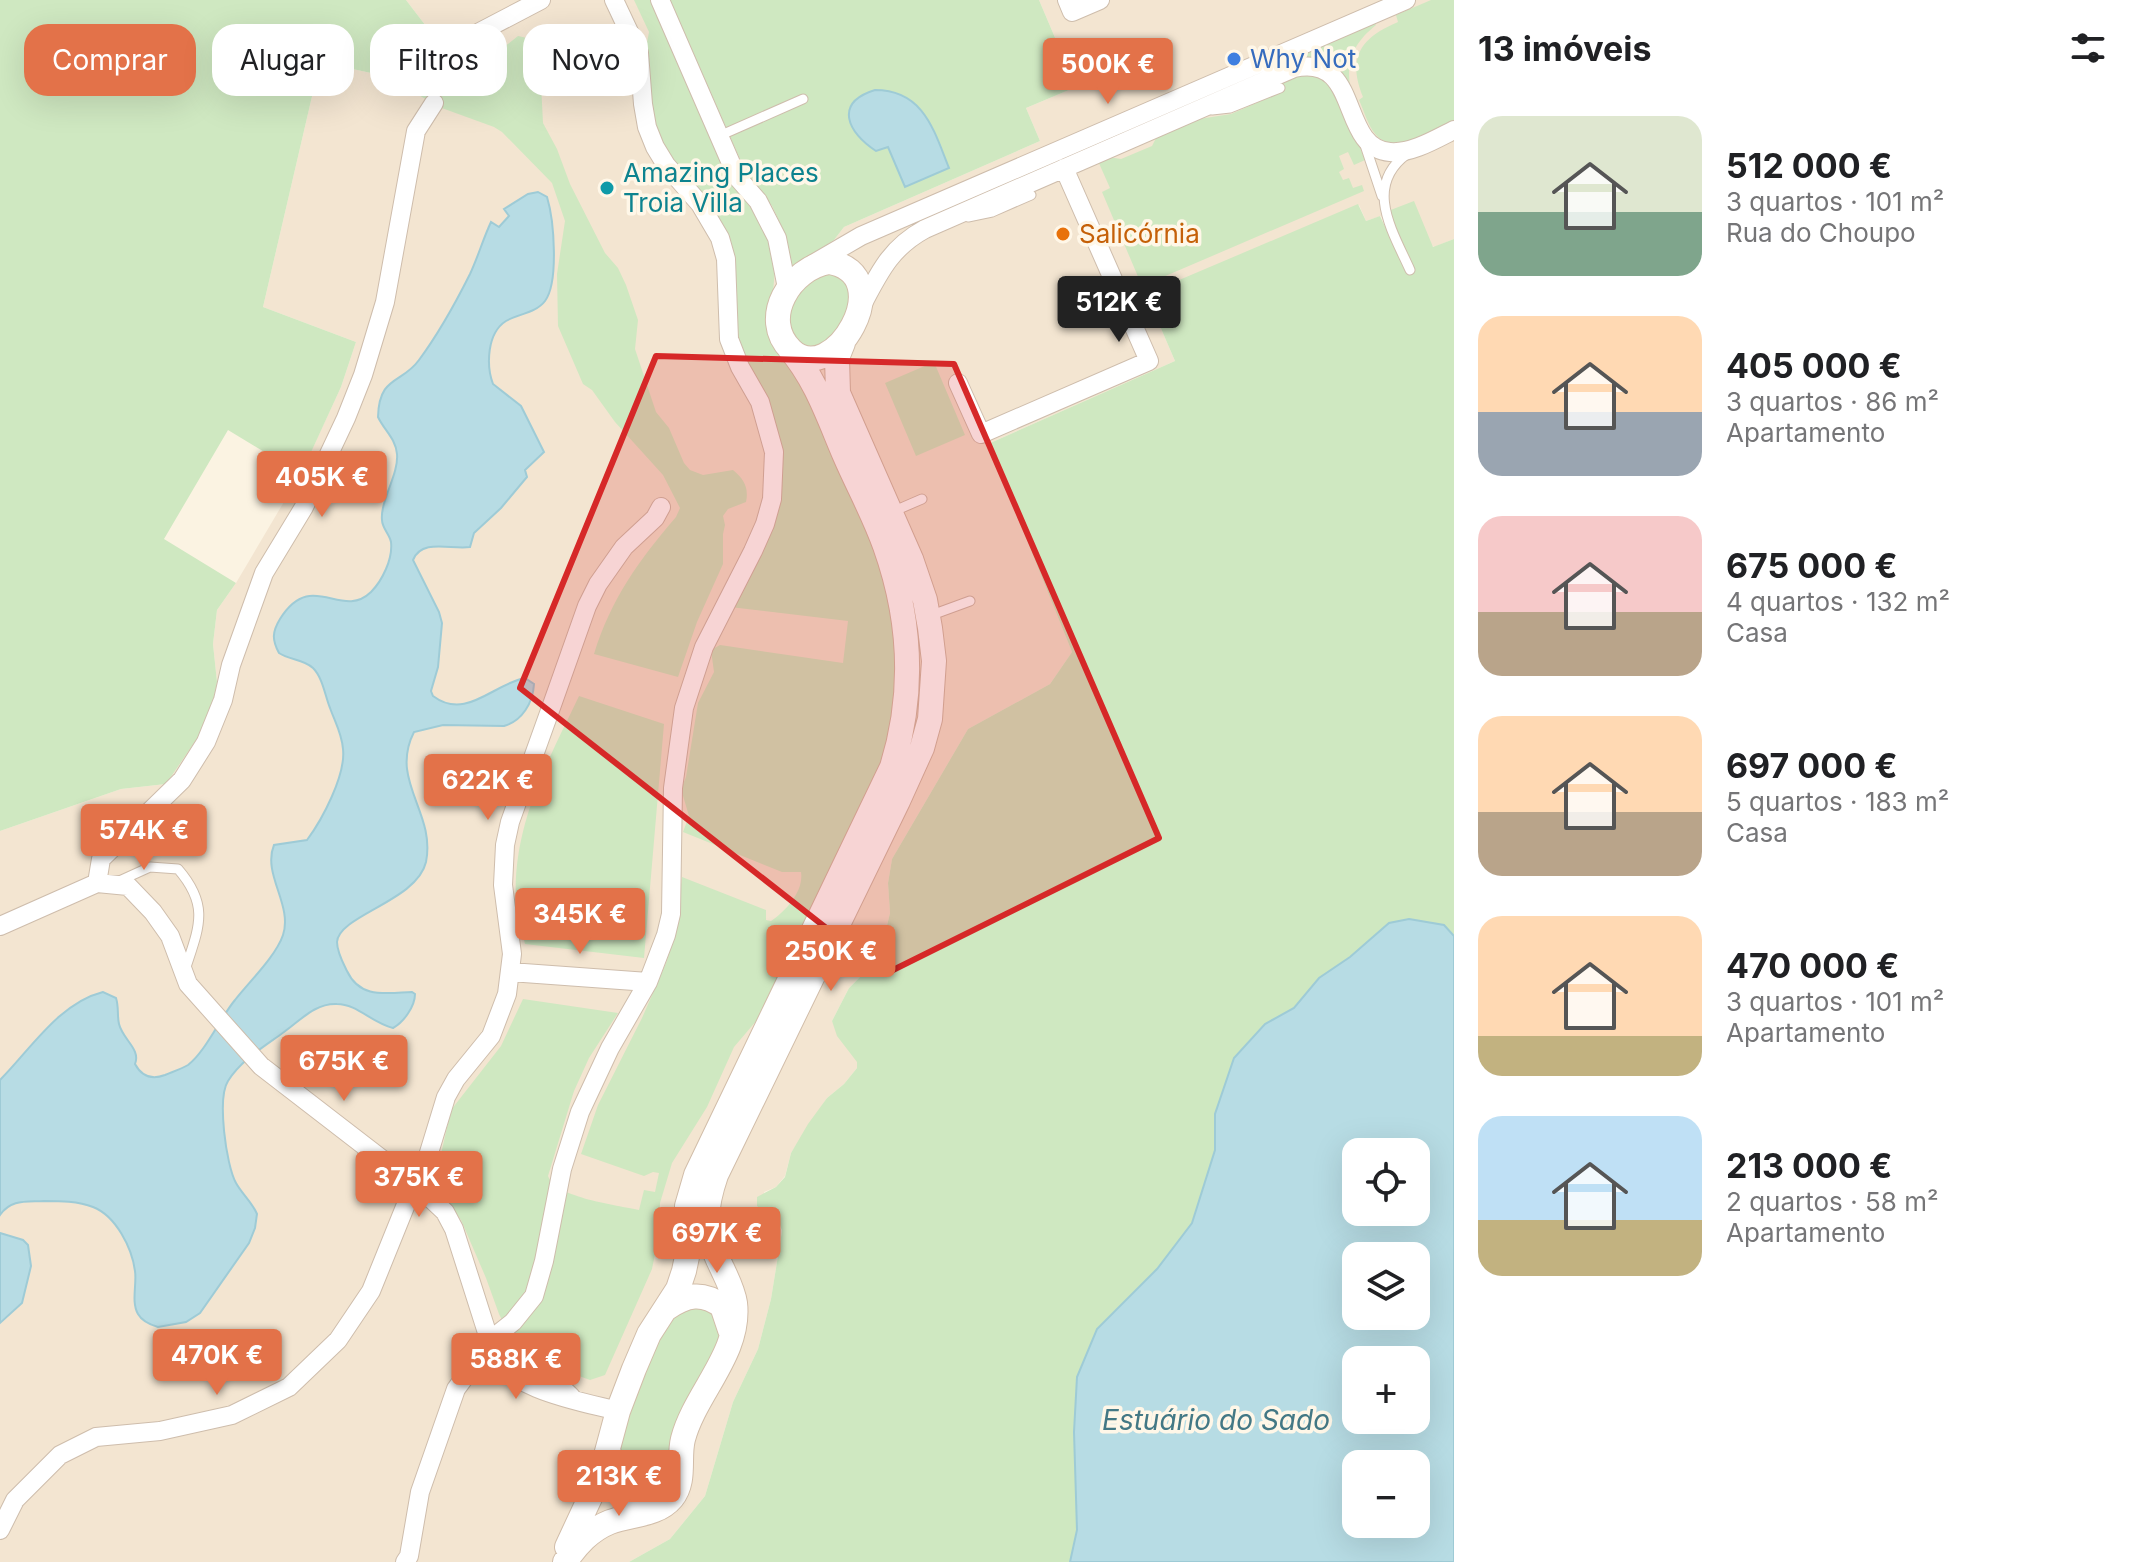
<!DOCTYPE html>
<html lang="pt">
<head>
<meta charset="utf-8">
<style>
  :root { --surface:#fff; --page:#f2f2f2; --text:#202124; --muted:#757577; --accent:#e37249 }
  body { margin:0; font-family:Inter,sans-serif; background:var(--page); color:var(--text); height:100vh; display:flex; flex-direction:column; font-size:30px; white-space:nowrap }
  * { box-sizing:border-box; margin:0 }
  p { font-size:26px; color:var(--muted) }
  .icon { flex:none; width:44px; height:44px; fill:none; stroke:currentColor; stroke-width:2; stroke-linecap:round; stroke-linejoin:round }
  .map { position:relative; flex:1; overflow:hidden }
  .drawer { display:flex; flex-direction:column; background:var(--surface); width:680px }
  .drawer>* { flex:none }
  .hud { position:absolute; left:24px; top:24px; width:760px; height:72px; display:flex; gap:16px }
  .buttons { position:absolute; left:1342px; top:1138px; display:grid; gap:16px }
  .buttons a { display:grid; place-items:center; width:88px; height:88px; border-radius:16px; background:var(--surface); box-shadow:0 8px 32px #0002; font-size:40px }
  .price { position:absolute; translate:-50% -68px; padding:0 18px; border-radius:8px; background:var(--accent); color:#fff; font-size:26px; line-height:52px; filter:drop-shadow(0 2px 4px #0008) }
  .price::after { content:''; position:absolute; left:50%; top:48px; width:24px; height:18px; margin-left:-12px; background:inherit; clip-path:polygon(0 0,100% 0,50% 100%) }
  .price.current { background:#222; color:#fff }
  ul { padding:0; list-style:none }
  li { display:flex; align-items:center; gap:24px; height:200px; padding:0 24px }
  li span { display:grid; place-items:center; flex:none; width:224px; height:160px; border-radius:24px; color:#555 }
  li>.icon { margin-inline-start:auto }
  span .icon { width:96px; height:96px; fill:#fffc; stroke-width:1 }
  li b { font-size:34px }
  h2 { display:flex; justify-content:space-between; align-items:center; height:96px; padding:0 24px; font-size:34px }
  .pill { padding:0 28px; border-radius:24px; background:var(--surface); box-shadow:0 8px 32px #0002; font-size:28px; line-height:72px }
  .pill.current { background:var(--accent); color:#fff }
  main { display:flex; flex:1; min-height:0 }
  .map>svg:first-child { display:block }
  .residential { fill:#f3e5d1 }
  .green { fill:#cfe8c1 }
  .water { fill:#b7dce4; stroke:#9ecbd6; stroke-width:2; fill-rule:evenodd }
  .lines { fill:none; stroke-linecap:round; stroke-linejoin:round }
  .lane-casing { stroke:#cebdac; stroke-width:11 }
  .street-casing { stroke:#cebdac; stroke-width:20 }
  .secondary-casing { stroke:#d1bda9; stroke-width:26 }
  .lane { stroke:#fff; stroke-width:9 }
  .street { stroke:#fff; stroke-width:18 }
  .secondary { stroke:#fff; stroke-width:24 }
  .marked { fill:#d62828; fill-opacity:0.2; stroke:#d62828; stroke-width:6; stroke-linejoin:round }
  .shop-dot { fill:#3f7fe0; stroke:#fff7e8; stroke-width:3 }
  .culture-dot { fill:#0f9aa8; stroke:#fff7e8; stroke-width:3 }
  .food-dot { fill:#e8710a; stroke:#fff7e8; stroke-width:3 }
  .labels { text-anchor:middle; stroke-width:7; stroke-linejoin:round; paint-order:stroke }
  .shop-label { font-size:26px; fill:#366cbe; stroke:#fff7e8; text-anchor:start }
  .culture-label { font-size:26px; fill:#0d838f; stroke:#fff7e8; text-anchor:start }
  .food-label { font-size:26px; fill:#c56008; stroke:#fff7e8; text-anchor:start }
  .water-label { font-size:28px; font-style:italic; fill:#437885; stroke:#fff7e8 }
</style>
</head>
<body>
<main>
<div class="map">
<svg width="1454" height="1562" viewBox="0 0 1454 1562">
  <rect width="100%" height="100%" fill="#fbf3e2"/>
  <path class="residential" d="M406,0h264l76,173 26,33 11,24 7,39 44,-29 10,-13 196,-86 -14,-33 50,-21 -37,-87h415v239l-20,8 -45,-35 25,56 -8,3 -25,-55 -15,5 -7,-16 -209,98 25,58 -187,83 84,208 -22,32 -82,45 -76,130 -4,24 2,30 -6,25 -17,32 -18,18 -17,33 26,41 -1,6 -13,16 -17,14 -36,55 -6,23 -9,11 -12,5 11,30 7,9 -11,68 -13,50 -25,53 -28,94 -35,43 -41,23h-629v-731l121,-42 45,-5 51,-102 -4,-38 4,-34 19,-27 65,-110 40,-86 15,-45 -93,-35 57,-245 79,17 30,-49z"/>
  <path class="green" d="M0,0h406l23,30 -12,36 9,4 3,5c34,-3 63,-17 89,-39l9,2 13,26 3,59 14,26 13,35 35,69 13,15 8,17 12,35 -3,29 21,63 13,16 15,35 6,7 13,5 30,-5c11,9 16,18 13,32l-18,7 -5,7 2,9 -2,9v30l-26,58 -19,55 -84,-23c17,-55 45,-94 82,-137l4,-9 -17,-33 -48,-53 -23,-32 -9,-6 -25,-58 -1,-52 8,-53 -13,-38 -50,-51 -8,-5 -55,-20 -22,-13 -16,-11 -2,-4 -79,-17 -57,245 93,35 -15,45 -40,87 -73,-44 -64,109 72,44 -19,27 -4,34 4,38 -8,39 -43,63 -45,5 -121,42z
    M634,0h21l109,222 11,46 -2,25 29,90 69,155 16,44 13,94 -14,81 -123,256 -29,34 -27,60 -35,56 -12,40 -1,31 -7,35 -47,106 -15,5 -58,-21 -18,-15 -15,-30 -13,-36 -25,-58 -14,-19 -9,-34 13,-57 50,-64 22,-47 95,14 -29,45 -15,33 -26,85c8,22 69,29 91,34l5,-20 11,2 4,-19 -6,-1 -9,4 -63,-22 17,-49 44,-87 24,-55 9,-29 7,-57 84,33v10l5,1c15,-10 33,-30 30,-49h-19l-99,-40 6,-16 -8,-27 5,-12 12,-74 16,-31 -3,-22 9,-5 123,18 5,-42 -118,-14 27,-48 23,-52 2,-26 -2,-22 -44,-115 -1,-64 -56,-110 -21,-30 -8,-28 -4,-64 3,-16z
    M670,0h369l37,87 -50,21 14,33 -196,86 -10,13 -44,30 -7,-40 -11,-24 -26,-33z
    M1431,0h23v121c-20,9 -59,35 -78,14 -8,-9 -12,-24 -17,-35l4,-3c-16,-39 -3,-59 35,-75l-2,-7z
    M1374,22l2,3c-21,17 -30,34 -26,61 -2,-3 -4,-7 -6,-10 -13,-18 -34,-19 -53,-15v-2z
    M1303,74l21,4 14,15 27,67 -11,5 -6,-13 -9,4 5,13 -5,3 4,8 6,-2 4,10 9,-3 2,6 -222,95 -40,-94 8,-4 -12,-27 10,-4 13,2 31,-13 5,-10 42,-17 32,-5 51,-22 -3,-8z
    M1414,201l19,46 21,-8v1025l-38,-112h-60v104l-200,306h-527l41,-23 35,-43 28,-94 25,-53 13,-50 11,-68 -2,-6 -23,-19v-9l19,-10 9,-10 6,-24 17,-29 19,-26 17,-14 13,-16v-6l-20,-26 -5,-15 17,-33 18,-18 17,-32 6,-25 -2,-30 4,-24 76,-130 82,-45 22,-32 -84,-208 187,-83 -25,-58 8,-14 200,-85 8,17 14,-5 26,55 7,-3 -25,-57z
    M838,272l13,21 -8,35 -28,21 -19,-6c-12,-31 -5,-39 14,-65z
    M934,362l31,73 -49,21 -31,-73z
    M579,696l85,28 -20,234 -119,-14c-3,-14 -8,-29 -9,-43 -4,-75 32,-140 63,-205z
    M685,1306l26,1 12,21 -57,153 -16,10 -26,-8 -7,-28 8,-30 33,-85 9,-16z"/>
  <path class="water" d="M875,90c49,0 59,41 74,78l-44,19 -17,-40 -12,4c-28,-18 -43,-48 -1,-61z
    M538,192l9,5c7,23 12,85 -2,104 -9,12 -27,13 -39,20 -19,12 -20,44 -13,63l28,22 23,46 -19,18 2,7 -26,31 -27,25 -4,14c-19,3 -48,-9 -57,13l26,52 3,11 -4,44 -7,24 2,5c33,25 60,-12 92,-18l9,6c-1,19 -12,37 -30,42l-61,-1 -29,7c-25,49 22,80 12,130 -9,39 -87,53 -89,80 0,10 6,21 10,29 13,28 39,22 65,21l3,2c0,12 -11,28 -22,34 -21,-5 -36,-24 -56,-24 -22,-1 -36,16 -53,28 -19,14 -43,28 -56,49 -11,17 -2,84 8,102 6,11 16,19 21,31l-2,14 -6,15 -49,70 -14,9 -28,5c-7,-2 -16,-6 -20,-13 -7,-12 -1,-30 -3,-43 -3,-23 -19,-55 -42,-64 -15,-6 -33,-6 -49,-6 -18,1 -33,-2 -44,14v-135c30,-30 59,-77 103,-88l13,6c3,9 1,18 3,26 4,16 22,25 16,40 7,13 17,16 30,11 7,-3 16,-6 23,-10 18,-14 32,-47 47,-65 14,-18 41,-44 48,-65 10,-30 -21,-61 -9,-90l33,-5c15,-20 39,-65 36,-91 -1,-15 -8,-27 -13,-41 -5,-12 -7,-30 -17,-40 -9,-9 -24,-8 -34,-15 -7,-13 -7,-21 1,-34 32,-51 61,2 91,-27 11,-11 22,-33 20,-50 -1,-7 -9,-14 -9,-22 -2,-19 17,-46 15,-66 -1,-15 -13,-24 -19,-37 1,-42 24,-33 41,-57 20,-27 36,-56 51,-86 8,-17 13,-35 21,-52l8,5 10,-11 -5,-7 24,-15z
    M1409,919l35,6 10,11v626h-384l7,-32 -3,-98 3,-55 20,-48 60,-60 35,-46 23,-73v-36l19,-56 31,-34 29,-16 25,-30 31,-21 39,-34zM1356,1152h60v60h-60zM1356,1256h60v60h-60zM1356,1360h60v60h-60zM1356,1464h60v60h-60z
    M0,1233l23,7 5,5 3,21 -9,37 -22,20z"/>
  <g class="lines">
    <defs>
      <path id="lane" d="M1212,110l18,-2 50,-20
        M719,136l84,-37
        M1364,142l18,54
        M1407,154c-44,32 -14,78 3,116
        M968,217l24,-5 39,-17
        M892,512l30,-13
        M929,616l41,-15
        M117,882l33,-15 28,2c32,37 21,58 7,101"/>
      <path id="street" d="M660,0l77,177 21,24 19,37 10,50
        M1067,0l5,12 28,-12
        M437,52l14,-5 90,-47
        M813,264l48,-28 545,-236
        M861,307c18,-34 29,-59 64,-78l369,-161c68,-15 44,80 96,84 21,2 46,-13 64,-22
        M958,383l23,51 168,-73 -85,-193
        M97,883l4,-24 81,-79 24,-38 17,-42 8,-35 33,-92 40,-66 42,-89 17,-43 22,-73 31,-171 18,-28
        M0,926l97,-43 31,3 25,26 17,24 18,48 73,82 140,108
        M510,972l138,10
        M424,1169l22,-72 10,-18 35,-43 16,-42 5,-40 -9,-69 2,-40 5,-23 43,-120 34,-96 11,-22 26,-37 31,-29 6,-11
        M426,1194l19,18 9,17 36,113c15,6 24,16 36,25 16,11 35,17 47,32
        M485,1349c27,41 89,51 133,62
        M0,1530l15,-30 45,-45 36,-18 64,-6 72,-16 57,-28 49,-47 33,-49 38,-94
        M405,1562l4,-6 11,-64 36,-103 38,-52 19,-15 21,-26 10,-35 18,-92 18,-57 30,-64 38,-66 18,-47 5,-21 2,-126 11,-80 20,-61 49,-96 12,-27 7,-25 2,-47 -14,-50 -20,-35 -11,-28 -3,-80 -6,-21 -20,-34 -34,-39 -11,-18 -8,-20 -4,-23 -4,-51 -25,-53"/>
      <path id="secondary" d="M829,262c73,12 3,129 -38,88 -32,-32 0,-82 38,-88z
        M667,1308c19,-13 35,-17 55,-2l8,24
        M609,1453l3,22 13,19 20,5 19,-6
        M567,1547l34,-73 17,-63 16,-42 15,-35 29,-45 6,-18 4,-19 -1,-46 9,-31 196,-408c23,-74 19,-148 -7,-221 -11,-31 -27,-60 -40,-90 -16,-37 -29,-77 -56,-108
        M565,1562c12,-17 25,-32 45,-40 20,-8 47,-6 62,-24 14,-17 6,-40 11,-59 12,-46 58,-86 52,-136 -2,-13 -8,-24 -13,-35 -18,-36 -19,-55 -6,-93l182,-374 24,-53 8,-29 4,-58 -4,-33 -5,-28 -14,-41 -73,-166 -1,-35 6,-15"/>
    </defs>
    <use href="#lane" class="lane-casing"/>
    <use href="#street" class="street-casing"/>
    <use href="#secondary" class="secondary-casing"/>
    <use href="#lane" class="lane"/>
    <use href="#street" class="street"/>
    <use href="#secondary" class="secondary"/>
  </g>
  <path class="marked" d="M656,356l298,8 205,474 -274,136 -365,-286z"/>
  <circle class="shop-dot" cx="1234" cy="59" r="8"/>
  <circle class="culture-dot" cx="607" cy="188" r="8"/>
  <circle class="food-dot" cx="1063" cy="234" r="8"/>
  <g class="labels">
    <g class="shop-label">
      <text x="1250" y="68">Why Not</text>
    </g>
    <g class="culture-label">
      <text x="623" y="182">Amazing Places<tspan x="623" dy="30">Troia Villa</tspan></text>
    </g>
    <g class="food-label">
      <text x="1079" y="243">Salicórnia</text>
    </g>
    <g class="water-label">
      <text x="1216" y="1430">Estuário do Sado</text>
    </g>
  </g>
</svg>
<div class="buttons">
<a><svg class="icon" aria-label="locate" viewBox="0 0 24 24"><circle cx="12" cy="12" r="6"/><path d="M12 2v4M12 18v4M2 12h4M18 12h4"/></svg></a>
<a><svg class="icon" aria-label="layers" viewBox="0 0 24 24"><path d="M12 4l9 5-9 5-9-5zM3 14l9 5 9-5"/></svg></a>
<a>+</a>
<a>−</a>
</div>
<b class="price" style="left:1108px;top:106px">500K €</b>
<b class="price current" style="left:1119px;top:344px">512K €</b>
<b class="price" style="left:322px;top:519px">405K €</b>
<b class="price" style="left:488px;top:822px">622K €</b>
<b class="price" style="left:144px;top:872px">574K €</b>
<b class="price" style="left:580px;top:956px">345K €</b>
<b class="price" style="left:831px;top:993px">250K €</b>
<b class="price" style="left:344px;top:1103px">675K €</b>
<b class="price" style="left:419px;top:1219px">375K €</b>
<b class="price" style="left:717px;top:1275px">697K €</b>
<b class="price" style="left:217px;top:1397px">470K €</b>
<b class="price" style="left:516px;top:1401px">588K €</b>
<b class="price" style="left:619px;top:1518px">213K €</b>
<div class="hud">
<a class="pill current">Comprar</a>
<a class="pill">Alugar</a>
<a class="pill">Filtros</a>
<a class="pill">Novo</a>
</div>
</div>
<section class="drawer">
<h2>13 imóveis<svg class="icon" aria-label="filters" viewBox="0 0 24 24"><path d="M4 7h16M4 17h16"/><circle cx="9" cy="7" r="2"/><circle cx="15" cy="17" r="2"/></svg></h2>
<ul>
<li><span style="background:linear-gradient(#dfe7d0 60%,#7fa58c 0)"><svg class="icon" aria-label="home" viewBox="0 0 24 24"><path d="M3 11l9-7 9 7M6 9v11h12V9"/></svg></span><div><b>512 000 €</b><p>3 quartos · 101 m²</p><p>Rua do Choupo</p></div></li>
<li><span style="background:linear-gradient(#ffd9b3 60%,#9aa5b1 0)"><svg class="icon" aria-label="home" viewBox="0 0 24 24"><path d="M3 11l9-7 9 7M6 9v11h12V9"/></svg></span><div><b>405 000 €</b><p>3 quartos · 86 m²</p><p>Apartamento</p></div></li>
<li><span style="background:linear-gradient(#f6c9c9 60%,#b9a48a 0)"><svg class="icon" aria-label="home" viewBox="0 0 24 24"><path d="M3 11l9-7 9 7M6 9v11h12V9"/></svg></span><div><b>675 000 €</b><p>4 quartos · 132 m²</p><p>Casa</p></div></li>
<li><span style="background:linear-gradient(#ffd9b3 60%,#b9a48a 0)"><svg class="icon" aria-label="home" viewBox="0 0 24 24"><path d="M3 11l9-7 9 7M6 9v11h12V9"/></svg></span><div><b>697 000 €</b><p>5 quartos · 183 m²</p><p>Casa</p></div></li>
<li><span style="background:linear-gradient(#ffd9b3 75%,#c2b280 0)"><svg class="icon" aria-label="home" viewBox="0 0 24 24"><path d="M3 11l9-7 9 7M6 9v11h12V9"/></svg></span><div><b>470 000 €</b><p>3 quartos · 101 m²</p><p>Apartamento</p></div></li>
<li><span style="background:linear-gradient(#bfe0f5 65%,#c2b280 0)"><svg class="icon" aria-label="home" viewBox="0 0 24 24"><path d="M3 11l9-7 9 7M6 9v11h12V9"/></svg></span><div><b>213 000 €</b><p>2 quartos · 58 m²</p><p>Apartamento</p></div></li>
</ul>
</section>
</main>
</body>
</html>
